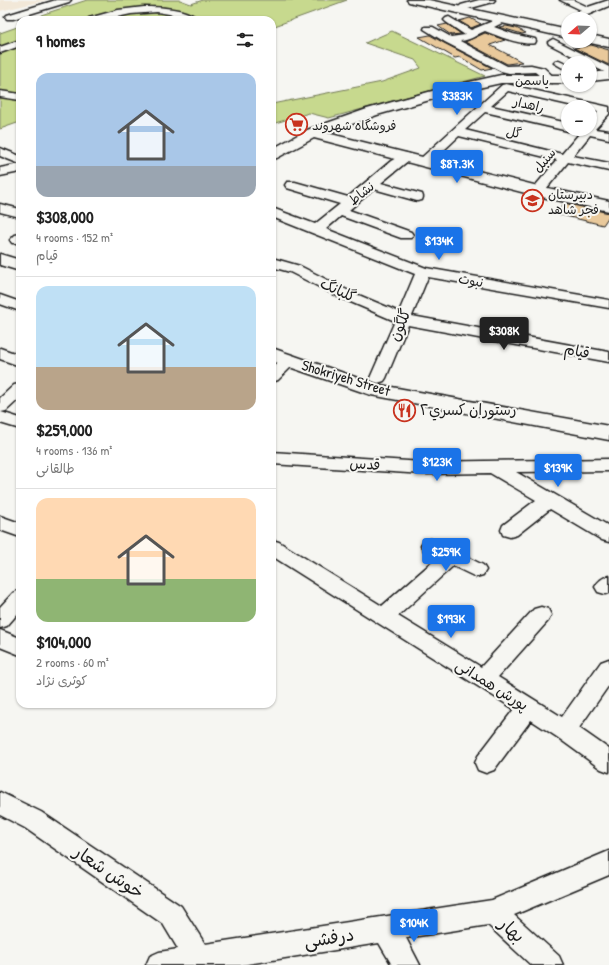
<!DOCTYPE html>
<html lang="en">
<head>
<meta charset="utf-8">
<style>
  :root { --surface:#fff; --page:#f6f6f6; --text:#222; --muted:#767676; --line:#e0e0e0; --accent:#1a73e8 }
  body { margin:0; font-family:"Patrick Hand","Playpen Sans Arabic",sans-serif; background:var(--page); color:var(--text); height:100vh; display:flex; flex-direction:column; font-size:15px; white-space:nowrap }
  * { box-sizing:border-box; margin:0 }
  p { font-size:13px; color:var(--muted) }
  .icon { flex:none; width:22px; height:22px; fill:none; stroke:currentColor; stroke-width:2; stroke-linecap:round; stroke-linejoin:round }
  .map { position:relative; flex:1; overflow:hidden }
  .side { position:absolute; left:16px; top:16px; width:260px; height:692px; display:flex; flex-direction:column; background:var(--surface); border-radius:12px; box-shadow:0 1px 3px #0004 }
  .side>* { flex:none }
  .needle { width:26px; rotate:251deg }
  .fabs { position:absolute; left:561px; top:12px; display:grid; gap:8px }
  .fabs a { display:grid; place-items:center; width:36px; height:36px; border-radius:50%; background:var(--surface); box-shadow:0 1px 3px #0004; font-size:20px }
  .price { position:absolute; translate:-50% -34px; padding:0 9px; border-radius:4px; background:var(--accent); color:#fff; font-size:13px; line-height:26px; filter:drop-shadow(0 1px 2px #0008) }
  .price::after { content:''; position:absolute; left:50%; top:24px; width:12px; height:9px; margin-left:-6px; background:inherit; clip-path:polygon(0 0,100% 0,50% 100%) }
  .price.on { background:#222; color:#fff }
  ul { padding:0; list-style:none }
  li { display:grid; align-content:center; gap:8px; height:212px; padding:0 20px }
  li+li { border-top:1px solid var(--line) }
  li span { display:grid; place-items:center; height:124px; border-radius:12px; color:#555 }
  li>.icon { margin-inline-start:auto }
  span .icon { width:72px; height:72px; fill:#fffc; stroke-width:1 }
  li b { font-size:17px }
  h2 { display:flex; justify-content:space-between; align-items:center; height:48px; padding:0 20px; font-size:17px }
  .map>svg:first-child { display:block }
  .built { fill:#f2e8d8 }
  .green { fill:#c7d98e; stroke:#727a55 }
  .building { fill:#e9c99b; stroke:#1c1c1c }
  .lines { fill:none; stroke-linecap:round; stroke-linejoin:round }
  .minor-casing { stroke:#1c1c1c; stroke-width:3 }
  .major-casing { stroke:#1c1c1c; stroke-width:3 }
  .minor { fill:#f6f6f2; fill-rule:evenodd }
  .major { fill:#f6f6f2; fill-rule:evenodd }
  .labels { text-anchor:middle; stroke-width:4; stroke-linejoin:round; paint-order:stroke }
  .far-street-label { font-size:13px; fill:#1c1c1c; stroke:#f6f6f2 }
  .far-poi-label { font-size:13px; fill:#1c1c1c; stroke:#f6f6f2; text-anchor:start }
  .street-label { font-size:15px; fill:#1c1c1c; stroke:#f6f6f2 }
  .poi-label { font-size:15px; fill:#1c1c1c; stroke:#f6f6f2; text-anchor:start }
  .near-street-label { font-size:18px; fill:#1c1c1c; stroke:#f6f6f2 }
</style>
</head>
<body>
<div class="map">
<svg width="609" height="965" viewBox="0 0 609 965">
  <rect width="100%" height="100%" fill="#f6f6f2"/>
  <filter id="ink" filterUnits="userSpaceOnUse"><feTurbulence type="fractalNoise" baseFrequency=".025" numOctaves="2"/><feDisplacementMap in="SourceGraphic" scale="8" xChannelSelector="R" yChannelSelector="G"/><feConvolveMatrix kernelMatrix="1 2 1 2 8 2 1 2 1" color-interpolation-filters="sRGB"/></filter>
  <g filter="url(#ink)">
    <path class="built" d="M0,0h47l-47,11z"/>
    <path class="green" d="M87,0h93l11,4 12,-4h144l-75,27v-7h-233l2,-5z
      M20,26v96l-20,7v-96z
      M392,31l93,45 -156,42 -20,-5 -37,11v-20l110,-22 39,-14 -6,-8 -50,-17z"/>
    <path class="building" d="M470,18l11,6 -10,4 -12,-7z
      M447,24l14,10 -10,1 -13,-9z
      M506,26l10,2 10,5 -4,1 -23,-7z
      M485,33l20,7 -15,5 32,17 -15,2 -42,-22z
      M430,35l14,8 48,25 -10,2 -22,-13 -5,1 -36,-21z
      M591,45l18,5v15l-35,-17z
      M564,203l45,10v3l-6,9 -46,-11z"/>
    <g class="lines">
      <defs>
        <path id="minor" d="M56,0h15l-2,2 -56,17h-6l-2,-2 2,-2z
          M479,0h16l-2,2 -29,8 -5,-3 2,-2z
          M560,0h13l15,7 21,-7v6c-14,5 -26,13 -41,13v1l-1,-1 14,-9z
          M144,7c15,0 44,1 55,13h-13l-17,-6 -12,-2 -26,2 -28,6h-16l2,-2 29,-8z
          M449,17l22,13 29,-12h6l2,2 -14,7 19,7 22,5 1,2 -1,2c-13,3 -37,-7 -50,-12 -10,4 -13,9 -25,10l47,25 24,-1 13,3 13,12 -5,3 -4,-1 -13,-10 -26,1 -8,-2 -56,-29 -21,-13 1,-2h8l18,10 14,-2 -19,-13 -2,-2 2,-2z
          M553,39l56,28v7l-19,-9v-2h-4l-37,-19 -1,-2z
          M20,40v6l-20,7v-6z
          M559,60l9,4v7l-14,-8 1,-2z
          M506,84l103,23v7l-14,15 14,2v8l-19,-4 -17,21 36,7v8l-41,-9 -26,32h-10l-1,-3 26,-31 -98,-24 -31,29h-8l-2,-3 2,-3 82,-74zM508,91l70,16h12v3l8,2 -8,9v8h-17l1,3 5,2 -17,20 -97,-24 20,-18 83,19 4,-2h-4v-6l-77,-17z
          M0,91l20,3v6l-20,-3z
          M0,148l20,8v8l-20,-8z
          M405,153l4,1 2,3 -2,3 -28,23 41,11 1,3 -1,3 -5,1 -43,-12 -25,21 62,22 2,3 -2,3h-10l-60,-22 -15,13 100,39 183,32v8l-181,-31 -16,39 197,36v10l-201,-37 -22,53 -2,3 -6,2 -6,-2 -2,-3 25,-57 -56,-24 -49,-25 -18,-5v-9l28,8 49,25 50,21 16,-38 -143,-57v-9l43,16 25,-20 -53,-16 -2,-3 2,-3h8l53,15 43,-36z
          M20,164v8l-20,4v-8z
          M0,204l20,5v8l-20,-5z
          M20,234v9h-8l-2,-3 5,-5z
          M0,295l20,7v9l-20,-7z
          M0,348l20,7v11l-20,-7z
          M290,355l6,2 2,3 -20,20 -6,2v-14l12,-11z
          M20,384v14l-14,13 -5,1 19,6v11l-20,-6v-25l14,-13z
          M272,452l151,10 186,-3v12l-93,1 93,54v16l-7,-2 -52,-31 -33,26 -7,2 -7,-2 -2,-5 2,-5 33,-25 -46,-27 -67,1 -151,-10z
          M0,516l20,7v14l-20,-7z
          M431,539l52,26 3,5 -3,5 -7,2 -23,-11 -55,50 83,51 53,-58 7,-2 7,2 3,6 -3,6 -50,56 64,40 39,-55 8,-3v26l-30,43 30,21v23l-8,-3 -44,-32 -26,-17 -37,50 -8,3 -8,-3 -3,-7 3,-7 36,-47 -242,-153v-16l7,2 103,64 55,-48 -13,-7 -3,-5 3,-5z
          M609,576v17l-4,1 -7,-2 -3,-5c4,-7 7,-9 14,-11z
          M20,590v21l-13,15 -7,2v-21l13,-14z
          M0,630l20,8v17l-20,-8z
          M0,792l41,20 140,94 24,38 287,-44 117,-49v24l-95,40 45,41 4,9h-32l-43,-40 -82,13 14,27h-28l-13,-22 -138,22h-95l4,-9 9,-4 19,-3 -15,-25 -138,-96 -25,-13z"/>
        <path id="major" d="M407,0h22l139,30v8l-155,-35 -4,-1z
          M590,35l19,4v8l-23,-5 4,-1z
          M609,71v8l-19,2v-8z
          M501,75h67v8h-67l-50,11 -74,21 -50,18 211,53 71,15v10l-72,-15 -223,-58 -37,20 -5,1v-10l35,-19 60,-21 76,-21z
          M0,254l20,6v11l-20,-6z
          M272,348l103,36 234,42v14l-238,-45 -99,-34z"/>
      </defs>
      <use href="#minor" class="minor-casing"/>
      <use href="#major" class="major-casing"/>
      <use href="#minor" class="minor"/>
      <use href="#major" class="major"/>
    </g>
  </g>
  <defs>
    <symbol id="supermarket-ring" viewBox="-11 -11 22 22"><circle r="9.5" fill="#f6f6f2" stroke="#c8321e" stroke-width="1.5"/><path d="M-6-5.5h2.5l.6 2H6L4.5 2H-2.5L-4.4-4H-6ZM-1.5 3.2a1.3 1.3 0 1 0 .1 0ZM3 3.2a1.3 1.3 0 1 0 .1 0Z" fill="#c8321e"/></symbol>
    <symbol id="school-ring" viewBox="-11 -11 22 22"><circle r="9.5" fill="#f6f6f2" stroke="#c8321e" stroke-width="1.5"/><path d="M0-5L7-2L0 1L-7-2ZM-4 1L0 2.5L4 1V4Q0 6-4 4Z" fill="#c8321e"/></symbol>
    <symbol id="restaurant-ring" viewBox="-11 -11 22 22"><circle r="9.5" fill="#f6f6f2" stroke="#c8321e" stroke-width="1.5"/><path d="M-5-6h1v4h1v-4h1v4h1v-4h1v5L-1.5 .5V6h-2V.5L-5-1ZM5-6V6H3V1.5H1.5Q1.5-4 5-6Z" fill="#c8321e"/></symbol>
  </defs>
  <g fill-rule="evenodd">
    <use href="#supermarket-ring" x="284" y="112" width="25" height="25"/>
    <use href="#school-ring" x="520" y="188" width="25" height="25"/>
    <use href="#restaurant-ring" x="392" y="398" width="25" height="25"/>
  </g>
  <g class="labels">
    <g class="far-street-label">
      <text x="532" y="85">یاسمن</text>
      <text transform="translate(529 104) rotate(13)" y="5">راهدار</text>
      <text transform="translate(514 132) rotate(14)" y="5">گل</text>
      <text transform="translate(544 160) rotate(-50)" y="5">سنبل</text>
      <text transform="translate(361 193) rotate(-39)" y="5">نشاط</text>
      <text transform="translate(471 280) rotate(10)" y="5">نبوت</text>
    </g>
    <g class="far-poi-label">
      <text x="312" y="130">فروشگاه شهروند</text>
      <text x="548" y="199">دبیرستان<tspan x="548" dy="15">فجر شاهد</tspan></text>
    </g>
    <g class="street-label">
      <text transform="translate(338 290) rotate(25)" y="5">گلبانگ</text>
      <text transform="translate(400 325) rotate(-67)" y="5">گلگون</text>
      <text transform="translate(577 351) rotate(11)" y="5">قیام</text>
      <text transform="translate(346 378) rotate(17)" y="5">Shokriyeh Street</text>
      <text transform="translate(365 464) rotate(4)" y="5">قدس</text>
      <text transform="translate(492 685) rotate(32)" y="5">پورش همدانی</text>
    </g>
    <g class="poi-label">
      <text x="420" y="415">رستوران کسري٢</text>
    </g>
    <g class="near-street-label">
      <text transform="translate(109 872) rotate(34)" y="6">خوش شعار</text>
      <text transform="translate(512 930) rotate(42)" y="6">بهار</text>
      <text transform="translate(329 938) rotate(-9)" y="6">درفشی</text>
    </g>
  </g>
</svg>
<div class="fabs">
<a><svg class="needle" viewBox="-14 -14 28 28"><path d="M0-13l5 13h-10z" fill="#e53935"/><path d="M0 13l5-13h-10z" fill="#767676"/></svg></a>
<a>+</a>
<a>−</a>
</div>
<b class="price" style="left:457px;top:116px">$383K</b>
<b class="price" style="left:457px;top:184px">$87.3K</b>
<b class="price" style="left:439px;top:261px">$134K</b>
<b class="price on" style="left:504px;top:351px">$308K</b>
<b class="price" style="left:437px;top:482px">$123K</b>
<b class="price" style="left:558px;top:488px">$139K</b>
<b class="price" style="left:446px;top:572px">$259K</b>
<b class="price" style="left:451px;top:639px">$193K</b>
<b class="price" style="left:414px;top:943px">$104K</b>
<section class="side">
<h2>9 homes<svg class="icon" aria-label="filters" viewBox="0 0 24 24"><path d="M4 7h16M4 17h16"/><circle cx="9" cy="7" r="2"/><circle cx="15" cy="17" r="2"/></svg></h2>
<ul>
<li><span style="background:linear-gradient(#a9c7e8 75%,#9aa5b1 0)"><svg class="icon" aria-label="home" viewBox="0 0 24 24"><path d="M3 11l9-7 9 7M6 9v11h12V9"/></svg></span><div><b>$308,000</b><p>4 rooms · 152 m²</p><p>قیام</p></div></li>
<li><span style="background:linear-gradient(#bfe0f5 65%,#b9a48a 0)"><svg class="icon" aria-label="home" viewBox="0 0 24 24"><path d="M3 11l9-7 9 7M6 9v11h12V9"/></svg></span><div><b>$259,000</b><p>4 rooms · 136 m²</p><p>طالقانی</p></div></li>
<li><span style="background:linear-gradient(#ffd9b3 65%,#8fb573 0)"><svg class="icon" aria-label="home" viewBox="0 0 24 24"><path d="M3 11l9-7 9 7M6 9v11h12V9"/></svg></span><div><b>$104,000</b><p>2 rooms · 60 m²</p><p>کوثری نژاد</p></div></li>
</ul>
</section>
</div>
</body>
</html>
